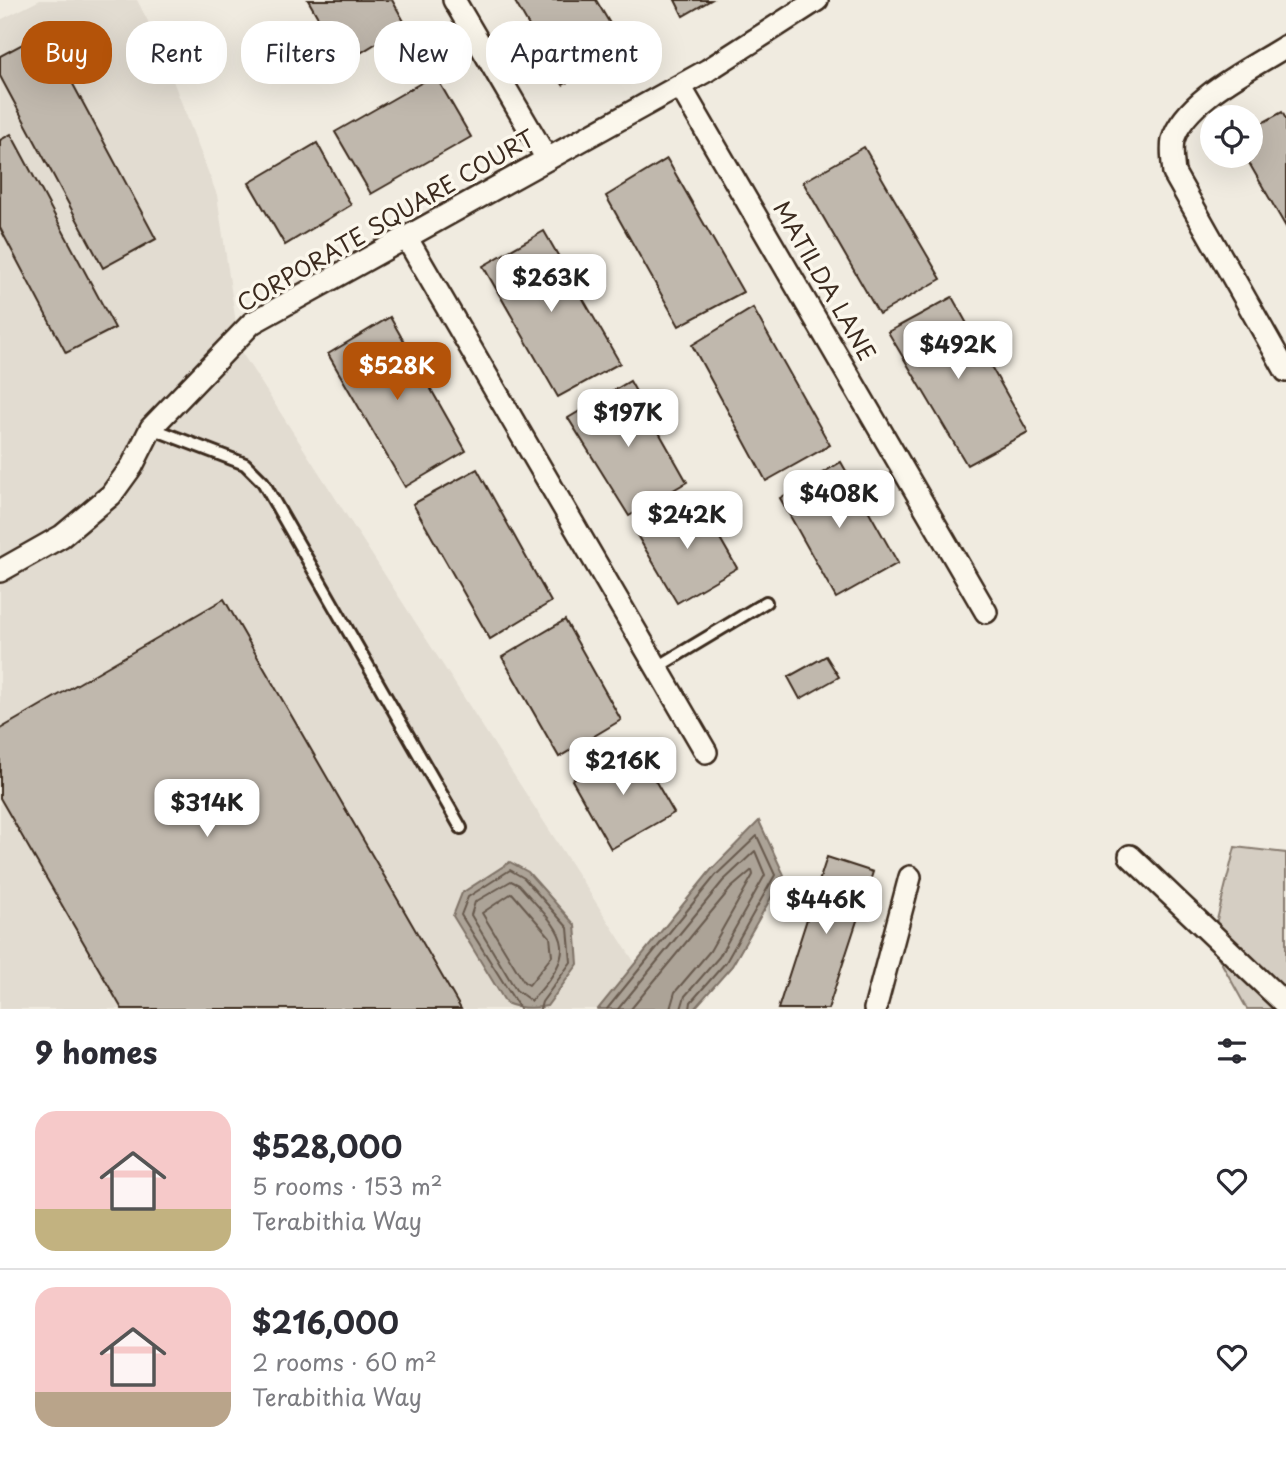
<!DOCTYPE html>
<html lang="en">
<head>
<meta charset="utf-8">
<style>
  :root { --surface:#fff; --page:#f2f2f3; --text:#2b2b33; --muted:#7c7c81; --line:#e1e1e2; --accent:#b45309 }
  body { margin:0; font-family:"Playpen Sans",sans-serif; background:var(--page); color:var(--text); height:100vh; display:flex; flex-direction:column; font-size:26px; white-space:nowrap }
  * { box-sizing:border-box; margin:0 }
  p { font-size:23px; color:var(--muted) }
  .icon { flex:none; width:38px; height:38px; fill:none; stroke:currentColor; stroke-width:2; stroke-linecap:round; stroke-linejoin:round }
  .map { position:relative; height:1009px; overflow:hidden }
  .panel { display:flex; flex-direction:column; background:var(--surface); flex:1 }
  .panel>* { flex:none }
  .guide { position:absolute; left:21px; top:21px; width:700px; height:63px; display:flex; gap:14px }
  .fabs { position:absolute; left:1200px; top:105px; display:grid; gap:14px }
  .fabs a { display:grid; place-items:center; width:63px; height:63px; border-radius:50%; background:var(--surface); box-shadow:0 7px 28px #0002; font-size:35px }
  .price { position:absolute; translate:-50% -60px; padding:0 16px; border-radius:14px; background:#fff; color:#222; font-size:23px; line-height:46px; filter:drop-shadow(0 2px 4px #0008) }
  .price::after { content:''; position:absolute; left:50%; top:42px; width:21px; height:16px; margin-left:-10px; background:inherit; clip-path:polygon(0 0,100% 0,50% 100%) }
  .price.on { background:var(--accent); color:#fff }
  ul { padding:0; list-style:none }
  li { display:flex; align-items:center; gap:21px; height:175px; padding:0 35px }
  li+li { border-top:2px solid var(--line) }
  li span { display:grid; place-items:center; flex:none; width:196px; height:140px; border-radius:21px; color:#555 }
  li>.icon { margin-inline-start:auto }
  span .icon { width:84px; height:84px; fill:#fffc; stroke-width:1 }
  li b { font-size:30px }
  h2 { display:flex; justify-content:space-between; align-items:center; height:84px; padding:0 35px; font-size:30px }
  .tag { padding:0 24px; border-radius:28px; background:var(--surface); box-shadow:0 7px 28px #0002; font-size:24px; line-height:63px }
  .tag.on { background:var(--accent); color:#fff }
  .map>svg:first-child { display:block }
  .built { fill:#e2dcd1 }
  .green { fill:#d5cec3; stroke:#887c70; stroke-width:2 }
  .water { fill:#aca397; stroke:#7f7367; stroke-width:2 }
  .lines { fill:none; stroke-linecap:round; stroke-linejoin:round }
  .shore { stroke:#685a4e; stroke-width:2 }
  .building { fill:#c0b8ad; stroke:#3b2a1e; stroke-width:2 }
  .service-casing { stroke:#3b2a1e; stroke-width:16 }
  .minor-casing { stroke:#3b2a1e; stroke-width:26 }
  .service { stroke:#fbf7ec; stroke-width:10 }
  .minor { stroke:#fbf7ec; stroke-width:21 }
  .labels { text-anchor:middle; stroke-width:7; stroke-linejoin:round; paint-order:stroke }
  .street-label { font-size:23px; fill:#3b2a1e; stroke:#fbf7ec }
</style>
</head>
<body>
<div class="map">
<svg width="1286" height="1009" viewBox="0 0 1286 1009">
  <rect width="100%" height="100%" fill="#f0ebe0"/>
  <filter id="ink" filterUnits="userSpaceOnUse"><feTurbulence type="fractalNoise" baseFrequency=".0143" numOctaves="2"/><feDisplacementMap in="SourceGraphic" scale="14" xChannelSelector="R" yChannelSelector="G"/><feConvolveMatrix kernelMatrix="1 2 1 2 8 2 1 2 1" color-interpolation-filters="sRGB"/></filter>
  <g filter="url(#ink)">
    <path class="built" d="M40,0h97l20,39 60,156 23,155 395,613 -37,46h-598v-989z"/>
    <path class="green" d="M1235,847l51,6v156h-39l-36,-65z"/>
    <path class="water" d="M759,821l25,54 -52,91 -38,43h-96l113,-139z
      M510,862l18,10 47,53 3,39 -31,42c-14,3 -27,3 -41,-3l-53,-87 9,-23z"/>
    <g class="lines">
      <path class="shore" d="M511,881l8,4c43,49 65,60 12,116l-15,-11 -45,-75 4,-13z
        M512,893l38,44 2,19 -23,29 -5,-3 -42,-69z
        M520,1009l-59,-94 7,-18 42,-27 14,8 44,50 3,34 -29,40 -2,7
        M607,1009l109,-134 41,-39 18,39 -49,87 -35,40 -1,7
        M618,1009l105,-128 32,-30 10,24 -46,82 -34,39 -4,13
        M631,1009l100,-121 21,-18 1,5 -43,76 -35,41 -5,17"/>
    </g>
    <path class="building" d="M308,0h84l14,25 -62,38z
      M514,0h82l29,49 -62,36z
      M675,0h36l-28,16z
      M45,32l111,207 -53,29 -103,-192v-20z
      M435,75l36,62 -100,57 -36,-62z
      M1282,112l4,7v108l-41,-71h6v-27z
      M11,134l104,194 -49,25 -66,-125v-88z
      M317,143l34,62 -66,40 -36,-62z
      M864,147l77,132 -62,35 -76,-132z
      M667,159l76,133 -64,34 -73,-130z
      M544,231l76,132 -62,34 -75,-131z
      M952,297l76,135 -61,33 -79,-133z
      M753,308l77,137 -64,36 -74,-136z
      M390,317l76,134 -61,36 -77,-133z
      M630,381l57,101 -58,34 -61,-98z
      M841,462l57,101 -62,35 -56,-100z
      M477,469l74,133 -61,37 -77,-135z
      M698,500l39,68 -60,35 -40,-68z
      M224,599l237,410h-339l-122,-211v-69z
      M565,620l56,100 -62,37 -57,-100z
      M826,656l13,21 -39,22 -12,-22z
      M634,744l40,69 -63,36 -39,-69z
      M827,857l46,15 -45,137h-50z"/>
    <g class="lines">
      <defs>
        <path id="service" d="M151,428l94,36 18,18 198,346
          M656,668l110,-66"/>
        <path id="minor" d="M454,0l93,159
          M1286,46c-34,22 -101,53 -113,94 -2,10 0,23 1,33l112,198
          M680,86l306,526
          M406,237l300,515
          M0,571l62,-35 49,-41 21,-29 19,-38 101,-105 456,-253 109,-70
          M1130,856l156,149
          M875,1009l35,-132"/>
      </defs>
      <use href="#service" class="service-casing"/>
      <use href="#minor" class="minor-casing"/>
      <use href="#service" class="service"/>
      <use href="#minor" class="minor"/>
    </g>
  </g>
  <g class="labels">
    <g class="street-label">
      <text transform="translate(386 221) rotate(-30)" y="8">CORPORATE SQUARE COURT</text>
      <text transform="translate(824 281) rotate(60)" y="8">MATILDA LANE</text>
    </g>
  </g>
</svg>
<div class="fabs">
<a><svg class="icon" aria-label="locate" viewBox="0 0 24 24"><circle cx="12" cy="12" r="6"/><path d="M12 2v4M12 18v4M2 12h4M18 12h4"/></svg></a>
</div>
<b class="price" style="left:551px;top:314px">$263K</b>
<b class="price" style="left:958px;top:381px">$492K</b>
<b class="price on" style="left:397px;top:402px">$528K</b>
<b class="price" style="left:628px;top:449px">$197K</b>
<b class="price" style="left:839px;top:530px">$408K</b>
<b class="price" style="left:687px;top:551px">$242K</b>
<b class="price" style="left:623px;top:797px">$216K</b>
<b class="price" style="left:207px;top:839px">$314K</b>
<b class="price" style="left:826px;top:936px">$446K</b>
<div class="guide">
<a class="tag on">Buy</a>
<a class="tag">Rent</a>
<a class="tag">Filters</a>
<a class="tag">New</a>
<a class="tag">Apartment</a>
</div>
</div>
<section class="panel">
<h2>9 homes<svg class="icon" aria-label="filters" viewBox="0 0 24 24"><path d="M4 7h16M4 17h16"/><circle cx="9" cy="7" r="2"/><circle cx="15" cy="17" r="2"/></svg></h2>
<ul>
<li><span style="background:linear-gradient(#f6c9c9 70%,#c2b280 0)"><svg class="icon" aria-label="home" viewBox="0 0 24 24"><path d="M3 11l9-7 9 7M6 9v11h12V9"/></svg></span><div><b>$528,000</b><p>5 rooms · 153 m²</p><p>Terabithia Way</p></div><svg class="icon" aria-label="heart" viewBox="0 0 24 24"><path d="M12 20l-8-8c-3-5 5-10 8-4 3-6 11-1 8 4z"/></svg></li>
<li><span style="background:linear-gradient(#f6c9c9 75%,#b9a48a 0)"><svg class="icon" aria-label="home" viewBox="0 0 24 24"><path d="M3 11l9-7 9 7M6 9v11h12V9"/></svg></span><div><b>$216,000</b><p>2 rooms · 60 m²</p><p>Terabithia Way</p></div><svg class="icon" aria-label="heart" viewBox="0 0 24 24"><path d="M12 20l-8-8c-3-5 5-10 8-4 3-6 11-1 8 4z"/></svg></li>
</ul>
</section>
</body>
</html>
